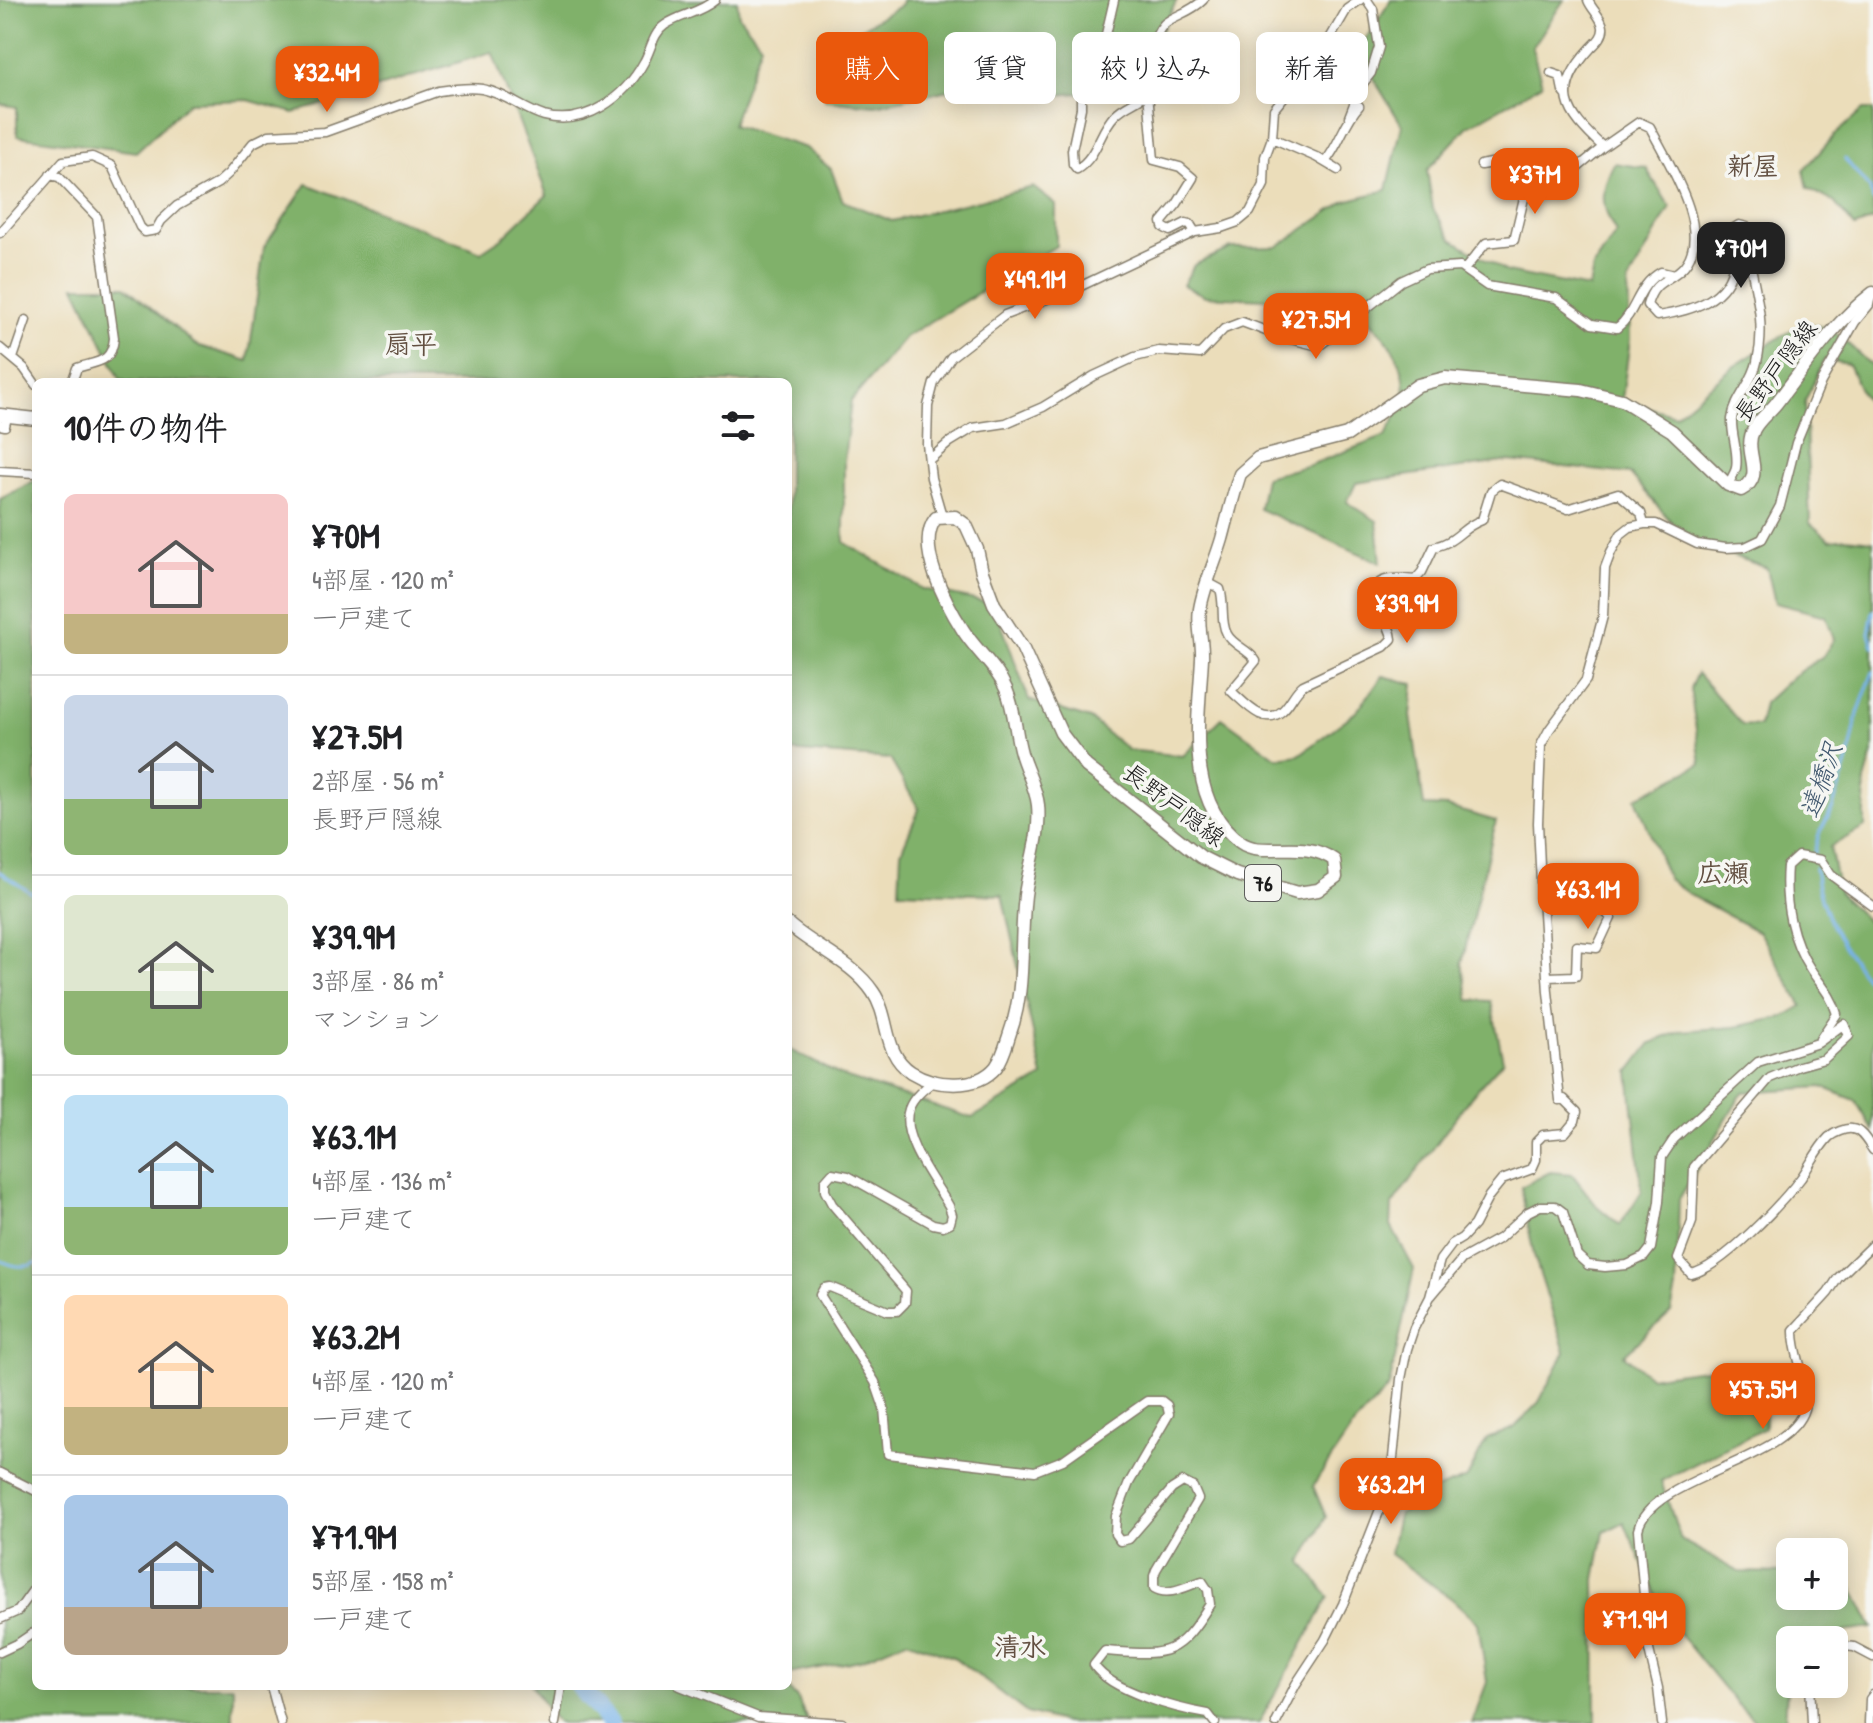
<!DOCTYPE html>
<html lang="ja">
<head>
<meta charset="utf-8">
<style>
  :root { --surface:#fff; --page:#f2f2f2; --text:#202124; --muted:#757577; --line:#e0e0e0; --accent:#ea580c }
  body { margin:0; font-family:"Patrick Hand","Klee One",sans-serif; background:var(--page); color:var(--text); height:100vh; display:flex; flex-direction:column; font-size:30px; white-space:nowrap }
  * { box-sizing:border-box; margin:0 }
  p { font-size:26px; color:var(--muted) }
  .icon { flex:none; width:44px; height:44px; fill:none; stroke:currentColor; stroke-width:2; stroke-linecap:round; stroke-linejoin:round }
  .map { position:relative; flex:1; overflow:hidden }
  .details { position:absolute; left:32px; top:378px; width:760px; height:1312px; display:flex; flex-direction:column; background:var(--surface); border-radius:12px; box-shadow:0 4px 20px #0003 }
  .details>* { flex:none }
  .hud { position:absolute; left:816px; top:32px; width:760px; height:72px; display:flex; gap:16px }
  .fabs { position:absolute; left:1776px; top:1538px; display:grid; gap:16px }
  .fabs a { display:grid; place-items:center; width:72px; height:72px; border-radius:12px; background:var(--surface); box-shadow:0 4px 20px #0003; font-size:40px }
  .price { position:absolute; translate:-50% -68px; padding:0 18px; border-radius:16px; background:var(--accent); color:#fff; font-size:26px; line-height:52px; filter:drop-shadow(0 2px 4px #0008) }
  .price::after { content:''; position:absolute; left:50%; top:48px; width:24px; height:18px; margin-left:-12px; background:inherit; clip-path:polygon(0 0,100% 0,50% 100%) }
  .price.selected { background:#222; color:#fff }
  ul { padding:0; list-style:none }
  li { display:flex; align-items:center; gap:24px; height:200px; padding:0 32px }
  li+li { border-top:2px solid var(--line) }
  li span { display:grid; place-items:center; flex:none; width:224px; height:160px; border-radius:12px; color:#555 }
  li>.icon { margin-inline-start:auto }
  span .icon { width:96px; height:96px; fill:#fffc; stroke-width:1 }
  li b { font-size:34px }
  h2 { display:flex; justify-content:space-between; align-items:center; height:96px; padding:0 32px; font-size:34px }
  .chip { padding:0 28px; border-radius:12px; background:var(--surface); box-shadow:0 4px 20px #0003; font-size:28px; line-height:72px }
  .chip.selected { background:var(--accent); color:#fff }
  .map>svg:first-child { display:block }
  .forest { fill:#80b16b; stroke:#4e6644; stroke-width:2 }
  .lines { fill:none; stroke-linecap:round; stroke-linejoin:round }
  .stream { stroke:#78b3e9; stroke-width:3 }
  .river { stroke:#78b3e9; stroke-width:18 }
  .minor-casing { stroke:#847c6b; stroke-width:11 }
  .primary-casing { stroke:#847c6b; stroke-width:15 }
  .minor { stroke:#fff; stroke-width:8 }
  .primary { stroke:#fff; stroke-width:12 }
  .labels { text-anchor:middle; stroke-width:7; stroke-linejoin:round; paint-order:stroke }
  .shield { fill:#f6f6f2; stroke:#5d5d5c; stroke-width:2 }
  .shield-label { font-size:22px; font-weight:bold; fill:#1c1c1c }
  .street-label { font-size:24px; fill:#1c1c1c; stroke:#f6f6f2 }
  .neighbourhood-label { font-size:26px; font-weight:bold; fill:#635042; stroke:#f6f6f2 }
  .water-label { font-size:26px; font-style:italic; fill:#41586e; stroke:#f6f6f2 }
</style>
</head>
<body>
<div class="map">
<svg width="1873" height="1723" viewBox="0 0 1873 1723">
  <rect width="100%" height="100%" fill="#f6f6f2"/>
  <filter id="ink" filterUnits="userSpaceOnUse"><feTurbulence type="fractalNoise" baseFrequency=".0125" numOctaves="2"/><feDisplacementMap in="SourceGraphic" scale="16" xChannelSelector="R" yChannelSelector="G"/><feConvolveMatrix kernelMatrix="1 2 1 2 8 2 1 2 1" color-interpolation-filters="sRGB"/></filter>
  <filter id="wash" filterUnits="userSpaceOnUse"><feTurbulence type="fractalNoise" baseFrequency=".006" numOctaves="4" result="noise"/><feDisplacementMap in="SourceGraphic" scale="32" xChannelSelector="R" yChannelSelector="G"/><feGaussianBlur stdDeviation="1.8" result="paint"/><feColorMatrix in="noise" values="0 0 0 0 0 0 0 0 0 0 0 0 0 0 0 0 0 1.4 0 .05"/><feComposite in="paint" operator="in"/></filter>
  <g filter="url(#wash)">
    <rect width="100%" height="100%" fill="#ebddba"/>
    <path class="forest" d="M0,0h737l2,16 22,28 -29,81 74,23 25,21 12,32 49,20 141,-34 23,18v41l-151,91 -54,64 -7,59v82l79,47 71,15 35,96 61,19 38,31 55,6 39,-38 55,40 22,-3 58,-44 26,-35 31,8 -3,32 13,90 23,1 49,14 -34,142 7,37 22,1 12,60 -31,34 -80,110 -1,21 23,43 -25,118 -35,38 -41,61 13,31 -24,45 27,35 -70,126h-194l-38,-10 -72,-55 -48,-18 -47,20 -72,14v-625l56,28 128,41 71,-41 -41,-182 -103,-4 2,-39 18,-43 -29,-50 -102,-8v-369h-661l-7,-3 -45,-93h50l71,59 52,16 16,-114 43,-63 174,68 21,-14 45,-43 -55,-143 -198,61 -46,-13 -59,2 -53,50 -119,-16v-29l-17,-3z
      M902,0h275l-44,88 -87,8 -31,-9h-51l-89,18 -50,-5 4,-53 72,-42z
      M1391,0h173l-32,48 10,36 -75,43 -40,43 6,39 19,30 55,33 82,16 4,-20 23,-35c-16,-27 -16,-42 -2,-70l32,5 24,39 -42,76 2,56 -8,61 53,15 58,-48 71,-45 29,8 40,37v43l-11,-16 -14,-30 -24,-4 -19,41 5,122 20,17 16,-2 27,3v212l-8,28v46l-35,20 9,46 34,34v203l-18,-30 -33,-13 -79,5 -64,107 -3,90 -5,23 -47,43 26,22c33,-5 84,-17 114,1l1,50 -104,53 20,59 58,32 51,1v23h44v-21l13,2 26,51 -83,11 -5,84h-28l-21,-20 -69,-84 -43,-97 -20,10 -9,47 1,144h-124l15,-41 -9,-59 -26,-24 -62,-45 8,-39 32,-23 37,-14 20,-39 27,-11 25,-26 26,-50 -31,-96 -13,-69 29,-15 22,2 25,32 23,19 22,-34 -13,-119 22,-29 30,-12 54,-4 48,-10 19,-11 -43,-74 -69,-37 -22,-16 -32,-81 65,-34 -11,-76 7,-15 45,52 17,1 5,-23 29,-27 30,-20 11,-17 -8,-23 -51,-13 -8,-35 -81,-29 -56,-65 -121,-13 -153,22 -9,19 30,19 4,42 -122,-54 6,-32 45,-12 76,-29c6,-13 16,-28 18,-41 6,-39 -31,-72 -55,-96l-51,8 -33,-8 -60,-3 -22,-11 11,-20 37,-17 46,-1 68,-46 42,-11 15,-65 -45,-73z
      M1863,110h10v110l-18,7 -21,-25 -26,-14 -4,-18 29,-33z
      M36,480v1206h197v37h-233v-1224z
      M532,1686h254l12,13 10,24h-251z"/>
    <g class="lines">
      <path class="stream" d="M1845,159l25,30 3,12
        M1873,611l-4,22 4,13
        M1814,853l5,-19 14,-27 16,-50 9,-44 15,-41
        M1815,868c4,46 30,83 58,119
        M0,872l36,24
        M0,1260c11,6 24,9 36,3"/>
      <path class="river" d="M579,1686l31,37"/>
    </g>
  </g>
  <g filter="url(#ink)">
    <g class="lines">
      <defs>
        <path id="minor" d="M1114,0l-10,43 -23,46v19l-9,42 1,14 4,5c21,-13 22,-38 38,-54 9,-10 22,-13 33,-22l6,67 26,7 13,11 -16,26 -15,18 1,5 7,4 16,-8 4,1 5,8
          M1588,0c3,9 14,17 15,27 1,9 -6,15 -12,21 -40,43 -26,64 12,99l36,-25 11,5c17,34 64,104 34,139 -15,17 -29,11 -37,39l10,11c33,-5 72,-15 77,-54 2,-11 -3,-21 -3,-32l8,-5 8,2c3,10 0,20 2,30 7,38 17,66 8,105 -4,21 -22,35 -25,57 -1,16 7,33 4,49 -1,5 -6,12 -8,17
          M1551,73l9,3 3,15 4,5
          M1148,93c1,-19 1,-54 16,-69 10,-9 26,-11 39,-24
          M1349,117l12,-31 10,-13 8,-26 -6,-38 -6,-9
          M1272,138l44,19 22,13
          M1325,162c15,-18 19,-40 34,-56
          M1481,165l26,-5 17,39
          M50,175l9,2 38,40 17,121c-2,25 -16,23 -37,30l-5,14
          M0,233l63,-72 29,-4 20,9 28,61 5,5 11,-2 5,-9 16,-15 41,-23 11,-10 24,-30 16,-8 56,-3 114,-41c14,-2 30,-4 43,-2 23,4 41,21 62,27 42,11 81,-19 100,-54 7,-12 9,-29 21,-37 16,-11 35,-12 50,-25
          M1464,270l22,-27 28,-3 10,-42 42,-21 37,-30
          M0,348l24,20 12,17
          M13,358l13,-38
          M0,425l5,1 2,-9
          M929,460l21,-18 23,-14 33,-5 37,-16 51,-31 41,-19 24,-6 41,3 24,-25 18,-7 40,15 37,9 82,-65 26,-12 33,-2 27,19 69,12 36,26 25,4c21,-17 19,-42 44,-56l9,2
          M0,471l36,2
          M942,516l-11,-38 -4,-34 1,-38 6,-23 17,-26 54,-42 76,-29 114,-54 26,-4 17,-6 12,-10 14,-27 1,-28 7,-19 2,-29 51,-62 22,-38 13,-9
          M1207,582l13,7c5,14 0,33 7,45 6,12 22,15 29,27l-25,30c14,12 33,36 51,20 9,-8 12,-19 21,-26l81,-38 8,-8c-1,-15 -13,-22 -17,-35 -7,-30 22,-26 40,-24l7,-8 12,-25c25,-6 26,-19 48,-27l9,-29 9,-7 68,25 50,-16 23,20 3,11
          M1542,898l46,-5 23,25 -14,30 -20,-2 -1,30 -29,1
          M1820,1039l17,-25c-5,-18 -16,-29 -26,-44 -20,-30 -27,-68 -24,-104l11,-10 23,4 10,15 42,31
          M934,1081c-9,7 -21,16 -25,28 -10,28 26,73 40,97l3,9 -2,8 -7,3 -10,-2 -85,-48 -16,-3 -7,8v10l7,13 74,87 -1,12 -8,8h-9l-58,-24 -6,1 -4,7 55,87 9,26 4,46 147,17 28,-11 84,-59h15l5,4 2,9 -40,69 -13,33 -1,18 5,7 9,-2 43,-50 11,-7 10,5 5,12 -42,71 -2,6v12c15,9 32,-2 48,-7l6,9 2,14c-34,55 -44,51 -105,47l-11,14c16,26 84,44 114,49l7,9
          M1431,1296l31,-37 38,-21 28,-26 12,-6h15l8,6 14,43 11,10 17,2 22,-2 17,-8 7,-9 8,-46 3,-45 12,-18 84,-77 60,-19 26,-19 5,12 -25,23 -25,7 -29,12 -76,89 -2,55 -14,37 13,15c30,-6 90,-70 110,-96 9,-13 17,-30 28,-41 5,-4 16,-9 23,-8 10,1 16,14 21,21
          M0,1473l36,18
          M0,1619l18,-8 18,-25
          M1834,1645l20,2 19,10
          M0,1652l17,-8 19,-13
          M1810,1684l2,39
          M271,1686l10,37
          M680,1686l78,31 84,6
          M555,1723l6,-37
          M1276,1723l20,-39 29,-44 18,-36 43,-110 7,-36 8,-79 6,-30 7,-21 16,-31 10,-37 12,-16 10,-6 12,-13 15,-29 13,-16 30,-11 4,-9v-18l7,-7 22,-2 10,-12 2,-9 -13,-13 -4,1 -12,-108 -8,-127 -2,-42 3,-78 8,-15 37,-50 17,-64 2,-48 6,-16 10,-18 9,-7 14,-3h12l41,20 29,4 19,-1 17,-8 18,-33 16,-63 25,-61 34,-60 14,-17 2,-9
          M1662,1723l-4,-35 -9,-38 -11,-120c11,-53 151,-68 166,-121 7,-26 -11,-52 -10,-79l34,-37 10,-15 35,-34
          M1869,1723l1,-24 3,-4"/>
        <path id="primary" d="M0,415l36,4
          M788,924c27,24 65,38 85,68 18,26 9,61 38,80 24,15 66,18 85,-5 6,-8 9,-18 12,-28 19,-51 11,-92 17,-144 4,-30 16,-59 13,-90 -2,-18 -12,-34 -17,-52 -6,-21 -6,-43 -15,-64 -10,-23 -30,-38 -43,-59 -16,-25 -49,-85 -27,-112l19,-1 11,8 11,24 5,23 12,32 28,43 39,86 25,33 115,91 36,18 60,18 21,-3 18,-13 -2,-17c-32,-23 -71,-1 -94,-18 -56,-42 -41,-124 -38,-184 1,-16 -5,-33 -2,-49 4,-24 15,-46 22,-70 6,-22 11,-44 18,-65l18,-16 89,-23 71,-50 27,-7 136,12 41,10 50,31 56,54 13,5c27,-15 0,-38 13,-61 6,-11 17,-18 24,-28 30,-39 56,-78 95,-108"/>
      </defs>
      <use href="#minor" class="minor-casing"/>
      <use href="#primary" class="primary-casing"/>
      <use href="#minor" class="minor"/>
      <use href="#primary" class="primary"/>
    </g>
  </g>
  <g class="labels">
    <rect class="shield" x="1245" y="865" width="36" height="36" rx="6"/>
    <g class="shield-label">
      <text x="1263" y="891">76</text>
    </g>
    <g class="street-label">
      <text transform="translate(1776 371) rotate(-53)" y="8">長野戸隠線</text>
      <text transform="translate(1174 805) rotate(37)" y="8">長野戸隠線</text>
    </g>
    <g class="neighbourhood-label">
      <text x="1753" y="175">新屋</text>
      <text x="411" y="353">扇平</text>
      <text x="1723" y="882">広瀬</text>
      <text x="1020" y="1656">清水</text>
    </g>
    <g class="water-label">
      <text transform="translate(1821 780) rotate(-71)" y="9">達橋沢</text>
    </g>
  </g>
</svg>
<div class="fabs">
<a>+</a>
<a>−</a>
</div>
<b class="price" style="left:327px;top:114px">¥32.4M</b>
<b class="price" style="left:1535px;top:216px">¥37M</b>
<b class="price selected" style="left:1741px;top:290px">¥70M</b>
<b class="price" style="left:1035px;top:321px">¥49.1M</b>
<b class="price" style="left:1316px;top:361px">¥27.5M</b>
<b class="price" style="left:1407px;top:645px">¥39.9M</b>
<b class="price" style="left:1588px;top:931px">¥63.1M</b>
<b class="price" style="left:1763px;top:1431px">¥57.5M</b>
<b class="price" style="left:1391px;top:1526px">¥63.2M</b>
<b class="price" style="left:1635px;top:1661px">¥71.9M</b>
<div class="hud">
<a class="chip selected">購入</a>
<a class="chip">賃貸</a>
<a class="chip">絞り込み</a>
<a class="chip">新着</a>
</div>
<section class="details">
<h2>10件の物件<svg class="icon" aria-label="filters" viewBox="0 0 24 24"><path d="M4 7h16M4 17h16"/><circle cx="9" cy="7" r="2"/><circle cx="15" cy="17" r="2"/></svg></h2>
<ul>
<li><span style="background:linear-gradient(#f6c9c9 75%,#c2b280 0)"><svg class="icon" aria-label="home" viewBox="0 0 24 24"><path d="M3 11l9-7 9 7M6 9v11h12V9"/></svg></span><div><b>¥70M</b><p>4部屋 · 120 m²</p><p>一戸建て</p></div></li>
<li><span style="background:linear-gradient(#c9d6e8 65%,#8fb573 0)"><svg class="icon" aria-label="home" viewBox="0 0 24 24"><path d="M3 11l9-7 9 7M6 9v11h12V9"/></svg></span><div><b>¥27.5M</b><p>2部屋 · 56 m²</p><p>長野戸隠線</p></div></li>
<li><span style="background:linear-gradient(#dfe7d0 60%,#8fb573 0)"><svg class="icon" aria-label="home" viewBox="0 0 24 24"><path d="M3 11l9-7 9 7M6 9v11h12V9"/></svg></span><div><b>¥39.9M</b><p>3部屋 · 86 m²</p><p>マンション</p></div></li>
<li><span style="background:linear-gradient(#bfe0f5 70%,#8fb573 0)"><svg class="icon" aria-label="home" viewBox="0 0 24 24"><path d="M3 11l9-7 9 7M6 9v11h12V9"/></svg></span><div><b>¥63.1M</b><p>4部屋 · 136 m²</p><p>一戸建て</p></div></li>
<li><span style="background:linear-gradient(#ffd9b3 70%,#c2b280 0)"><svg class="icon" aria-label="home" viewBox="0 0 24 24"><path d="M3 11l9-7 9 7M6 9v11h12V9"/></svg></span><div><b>¥63.2M</b><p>4部屋 · 120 m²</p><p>一戸建て</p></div></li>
<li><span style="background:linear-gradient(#a9c7e8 70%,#b9a48a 0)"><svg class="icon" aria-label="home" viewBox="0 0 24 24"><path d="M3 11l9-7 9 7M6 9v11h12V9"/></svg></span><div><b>¥71.9M</b><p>5部屋 · 158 m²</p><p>一戸建て</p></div></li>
</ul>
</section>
</div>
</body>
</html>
